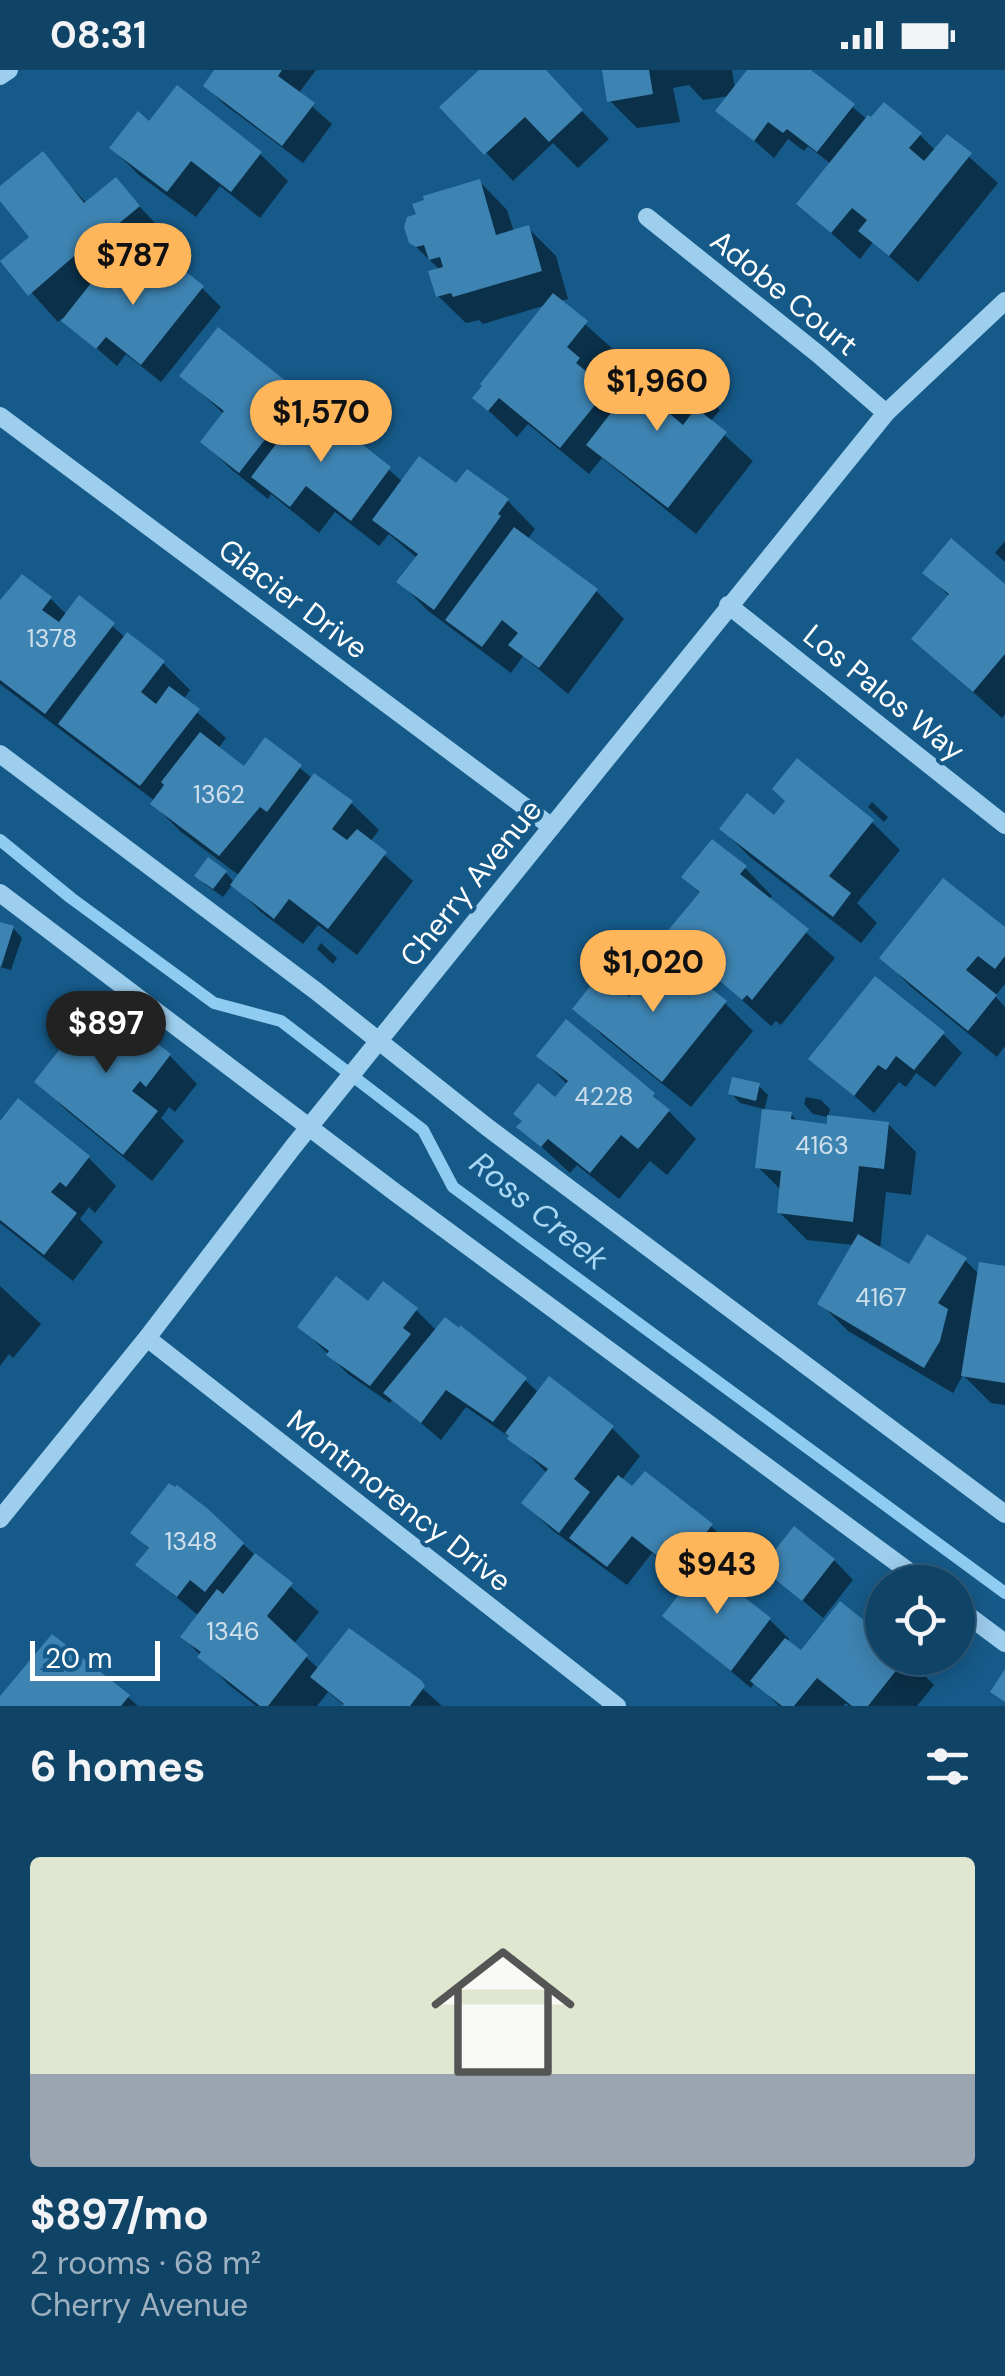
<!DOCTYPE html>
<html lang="en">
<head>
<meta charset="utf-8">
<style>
  :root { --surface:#104467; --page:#1e4e70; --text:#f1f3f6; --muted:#9cb0c0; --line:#305c7b; --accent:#ffb65b }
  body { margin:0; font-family:"DM Sans",sans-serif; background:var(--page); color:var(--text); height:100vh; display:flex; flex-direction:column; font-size:38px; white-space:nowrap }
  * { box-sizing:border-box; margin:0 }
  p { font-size:32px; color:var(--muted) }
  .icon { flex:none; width:55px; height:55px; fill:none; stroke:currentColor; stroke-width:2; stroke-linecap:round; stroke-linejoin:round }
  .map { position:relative; height:1636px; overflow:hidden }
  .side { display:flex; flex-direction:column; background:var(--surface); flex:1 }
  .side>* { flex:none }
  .tools { position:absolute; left:865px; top:1495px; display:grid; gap:20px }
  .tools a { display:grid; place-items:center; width:110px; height:110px; border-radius:50%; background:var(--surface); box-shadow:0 5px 25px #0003,0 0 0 2px var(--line); font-size:50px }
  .scale { position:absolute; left:30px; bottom:25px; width:130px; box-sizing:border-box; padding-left:10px; border:5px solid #fff; border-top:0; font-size:28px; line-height:35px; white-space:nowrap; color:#fff; -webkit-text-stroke:8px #165a89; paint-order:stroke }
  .price { position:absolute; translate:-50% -85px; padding:0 22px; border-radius:35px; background:var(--accent); color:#111; font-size:32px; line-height:65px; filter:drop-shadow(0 2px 5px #0008) }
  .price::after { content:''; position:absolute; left:50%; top:60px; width:30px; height:22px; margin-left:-15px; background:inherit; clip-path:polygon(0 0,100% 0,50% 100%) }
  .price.selected { background:#222; color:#fff }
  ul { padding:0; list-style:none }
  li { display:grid; align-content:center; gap:20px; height:530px; padding:0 30px }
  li+li { border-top:2px solid var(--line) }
  li span { display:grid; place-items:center; height:310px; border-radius:10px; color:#555 }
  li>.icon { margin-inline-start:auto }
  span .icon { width:180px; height:180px; fill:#fffc; stroke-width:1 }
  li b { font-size:42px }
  h2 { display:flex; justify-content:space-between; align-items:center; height:120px; padding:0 30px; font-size:42px }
  .status { display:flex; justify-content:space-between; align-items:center; height:70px; padding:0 50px; background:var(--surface); direction:ltr }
  .status svg { height:28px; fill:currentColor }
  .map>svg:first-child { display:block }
  .shadow { fill:#0007 }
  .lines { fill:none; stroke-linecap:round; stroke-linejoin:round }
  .stream { stroke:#90ccf1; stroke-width:12 }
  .building { fill:#3e84b2 }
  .minor { stroke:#9dceee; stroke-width:18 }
  .labels { text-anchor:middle; stroke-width:8; stroke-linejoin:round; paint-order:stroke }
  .number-label { font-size:25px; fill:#cfe0ec }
  .street-label { font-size:30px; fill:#fff; stroke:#165a89 }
  .water-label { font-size:32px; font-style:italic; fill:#a9d8f6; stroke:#165a89 }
</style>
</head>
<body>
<div class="status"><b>08:31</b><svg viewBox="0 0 49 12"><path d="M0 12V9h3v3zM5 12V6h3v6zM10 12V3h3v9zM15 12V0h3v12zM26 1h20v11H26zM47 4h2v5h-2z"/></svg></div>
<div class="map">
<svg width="1005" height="1636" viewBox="0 0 1005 1636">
  <rect width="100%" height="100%" fill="#165a89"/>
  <path class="shadow" d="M218,0h98l-18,24 34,30 -29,39 -78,-58 -19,-19z
    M483,0h59l67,69 -31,29 -25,-25 -40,38 -70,-74z
    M605,0h127l3,19 15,-19h58l60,50 52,15 16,16 11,-14 51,46 -80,99 -45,-40 -13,17 -61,-55 32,-40 -23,-18 -4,5 -16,-12 -14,19 -55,-48 11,-14 -27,4 -14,-15 -16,3 7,34 -43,6 -27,-27z
    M149,54l111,30 28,27 -28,37 -40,-32 -24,31 -56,-41 -28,-28z
    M42,85l45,49 29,-23 50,54 -51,37 22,18 65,-2 19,19 -60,75 -35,-28 -9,12 -55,-48 -4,4 -55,-61 30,-24 -33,-40v-8z
    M480,112l27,28 7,22 14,-4 28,28 12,43 -9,2 55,49 -20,25 12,12 -2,2 16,16 9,-12 -12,-11 6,-9 13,12 56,-3 28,28 -10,12 43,39 -57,73 -94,-76 -13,16 -61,-50 -11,13 -42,-39 71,-93 -63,19 -4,-4 -13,3 -28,-27 2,-26 -29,-28z
    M183,306l117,18 103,88 54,5 10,-15 41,29 27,28 -8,11 69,51 28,28 -56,75 -45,-38 -12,17 -84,-63 -27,-28 17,-24 -28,-24 -10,12 -44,-34 -16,21 -48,-39 -3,5 -37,-30 -28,-27 21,-28z
    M1005,471v21l-10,-9z
    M926,503l79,14v127l-3,4 -88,-79 36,-42z
    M79,528l47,40 37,25 27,27 -7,10 43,38 -8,11 26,20 22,-29 47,39 38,24 28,27 -9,12 43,39 -56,74 -39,-30 -15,19 -42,-32 -28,-28 -10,13 -17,-12 -9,-9 28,-4 10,11 5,-7 -59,-44 -28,-28 2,-3 -155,-117v-78l51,-7 16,16z
    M872,732l16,15 -4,5 -16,-15z
    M774,748l98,4 28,28 -43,53 20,20 -16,20 -111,-86 -28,-28z
    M745,798l27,28 -3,4 66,58 -54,67 -5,-4 -5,5 -103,-92 33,-40 -17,-17z
    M0,855l13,3 9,10 -11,32 -11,-3z
    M1005,860v54l-10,12 10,11v39l-8,11 -87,-71 -27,-28z
    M321,873l16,15 -4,6 -16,-15z
    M666,885l59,48 28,28 -62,76 -88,-71 -27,-27 53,-8z
    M99,933l71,53 27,28 -22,28 -6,-5 -8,11 23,23 -32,40 -87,-72 -27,-27z
    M943,964l19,19 -27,34 -19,-14 -10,14 -7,-5 -25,31 -62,-54z
    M539,986l114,39 43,44 -29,36 -17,-14 -31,38 -42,-34 -7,8 -50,-46 35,-27 13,-15z
    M759,1016l9,9 -4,16 27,3 8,9 30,3 59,-2 28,28 -5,43 -25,-3 -6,58 30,18 55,-8 14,14 26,-5v136l-14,-2 -28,-28 -10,18 -105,-62 -28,-28 34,-58 -47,-5 -28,-28 3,-21 -24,-24 6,-58 -24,-6 -9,-10z
    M806,1027l15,3 9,9 -2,8 -15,-3 -9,-10z
    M19,1032l70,56 27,28 -21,27 -6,-6 -9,12 23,23 -30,39 -73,-58v-97z
    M0,1216l41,38 -28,34 -4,-4 -9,12z
    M368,1234l48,6 21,21 88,49 14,13 73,35 28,28 -19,25 90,45 19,19 -20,26 60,49 19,19 -3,3 15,12 40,-50 41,34v20h25l27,27 -17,21h-68l-3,-3 -3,3h-64l-24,-24 -4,6 -86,-72 26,-33 -39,-30 -25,32 -75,-55 -28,-27 23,-30 -36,-35 -45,-31 -25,33 -48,-41 -3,4 -42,-29 -48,-48z
    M206,1441l113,101 -26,33 26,24 66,-14 57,51h-97l-17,-14 -11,14h-61l-28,-22 -45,-47 16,-21 -61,-51 12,-15 -17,-17z
    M834,1490l19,20 -30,38 -58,-50z
    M128,1627l10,9h-138v-6z"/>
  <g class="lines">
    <path class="stream" d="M0,770l71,58 143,105 67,18 142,109 30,57 552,406"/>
  </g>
  <path class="building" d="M214,0h68l-4,6 37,27 -33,43 -79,-60z
    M479,0h67l37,40 -34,32 -24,-25 -41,38 -45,-48z
    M602,0h47l4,24 -46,8z
    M747,0h64l44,34 -38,48 -30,-23 -4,4 -15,-11 -14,19 -39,-30z
    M177,15l85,67 -31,40 -40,-31 -24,31 -58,-44 29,-37 11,10z
    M884,32l38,31 -13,15 15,13 23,-27 25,19 -83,103 -31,-25 9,-11 -15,-12 -21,25 -35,-29 72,-89 3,2z
    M43,81l41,52 32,-26 24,29 -35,29 -3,-3 -74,64 -28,-35 29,-24 -29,-36v-15z
    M480,109l16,56 33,-10 13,46 -89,26 -2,-4 -15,4 -8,-26 15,-4 -3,-10 -11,3 -5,-15 -8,2 -7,-4 -5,-16 3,-10 9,-3 -4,-10 12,-4 -1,-4z
    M162,183l42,33 -63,79 -35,-28 -10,12 -35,-28 46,-58 29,23z
    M553,223l35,28 -21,26 13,11 -4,5 32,26 -48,59 -61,-50 -11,13 -16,-13 10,-12 -2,-2z
    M218,257l83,66 -62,80 -39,-31 24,-31 -45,-35z
    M658,282l36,28 -25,33 14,12 13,-17 31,24 -59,76 -82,-63z
    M308,332l83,65 -40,54 -45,-35 -16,21 -39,-30z
    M419,386l37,27 11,-14 42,30 -11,15 3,2 -67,94 -38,-28 22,-28 -46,-34z
    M514,457l84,62 -59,79 -31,-23 10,-12 -16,-13 -20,27 -37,-27z
    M951,468l54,46v70l-32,38 -62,-53 38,-45 -27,-21z
    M22,504l30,23 -10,13 17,12 20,-27 36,28 -70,91 -45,-34v-80z
    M127,562l38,29 -24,31 15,12 13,-18 31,23 -60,77 -82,-62z
    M200,662l44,34 21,-29 37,28 -35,47 -7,-5 -41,49 -69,-52 14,-19 -3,-3z
    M797,688l77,62 -45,56 22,17 -18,24 -114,-88 28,-36 27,22 11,-14 -13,-12z
    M314,703l39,28 -21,28 15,11 10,-11 30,23 -59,77 -39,-30 -15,20 -44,-34z
    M712,769l35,27 -7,8 69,55 -57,71 -5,-5 -5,5 -77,-66 35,-42 -19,-15z
    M208,787l19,14 -14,18 -19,-13z
    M943,808l62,49v29l-10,13 -17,-13 -12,14 31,25 -29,36 -89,-73z
    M0,852l14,4 -13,41 -1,-1z
    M665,882l62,49 -65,81 -90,-73 28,-35 29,23z
    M875,906l70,56 -31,38 -18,-14 -10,14 -8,-5 -24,31 -46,-37z
    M99,929l72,55 -25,33 -6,-6 -8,10 26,20 -35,44 -89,-73z
    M566,949l89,74 -2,3 17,14 -32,39 -17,-14 -31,38 -42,-34 -7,8 -25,-20 6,-6 -9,-7 25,-31 17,14 13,-16 -32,-25z
    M732,1007l28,6 -4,18 -28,-7z
    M18,1028l72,58 -24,31 -6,-5 -9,10 26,21 -33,42 -44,-35v-99z
    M762,1039l30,3 -1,7 36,5v-9l62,7 -5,47 -25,-3 -6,56 -76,-9 4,-42 -26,-3z
    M858,1164l51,30 18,-30 40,24 -29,45 10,6 -8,32 -16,27 -107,-64z
    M979,1192l26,4v117l-44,-7z
    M336,1206l32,25 15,-20 35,27 -15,20 8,6 -41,52 -44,-31 3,-4 -32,-24z
    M445,1247l14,11 1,-3 67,53 -34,44 -47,-32 -25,33 -38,-30z
    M549,1306l65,50 -40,53 16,13 -31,41 -38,-30 27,-34 -41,-30 2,-3 -4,-3z
    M645,1401l68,53 -37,47 -44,-35 -25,31 -38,-29 49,-63 14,11z
    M169,1413l6,4 2,-2 31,24 36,34 -39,49 -15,-12 -13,17 -42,-32 14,-17 -19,-15z
    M794,1456l41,33 -33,42 -41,-33z
    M255,1483l38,30 -26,33 41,39 -40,51h-8l-63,-49 4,-5 -21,-15 37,-48 6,5z
    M703,1494l9,8 2,-3 6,5 -2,3 53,41 -40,53 -69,-55z
    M840,1531l42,34v23h24l-38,48h-16l-35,-28 -23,28h-12l-32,-25 35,-43 16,12z
    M349,1558l72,52 4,6 -15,20h-68l2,-2 -34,-27z
    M52,1564l78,61 -9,11h-121v-10z
    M1005,1599v33l-15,-10z"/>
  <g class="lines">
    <path class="minor" d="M0,6l9,-6
      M647,147l171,137 68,59
      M0,346l552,411
      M728,535l277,220
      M0,684l316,237 171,136 518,387
      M0,823l396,300 527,389
      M147,1268l470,368
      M0,1449l147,-181 146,-191 593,-734 119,-112
      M958,1538l47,35"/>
  </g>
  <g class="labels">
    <g class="number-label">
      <text x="52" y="577">1378</text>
      <text x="219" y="733">1362</text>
      <text x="604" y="1035">4228</text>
      <text x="822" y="1084">4163</text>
      <text x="881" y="1236">4167</text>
      <text x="191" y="1480">1348</text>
      <text x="233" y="1570">1346</text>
    </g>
    <g class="street-label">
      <text transform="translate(784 223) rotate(39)" y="10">Adobe Court</text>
      <text transform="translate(293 529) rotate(37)" y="10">Glacier Drive</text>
      <text transform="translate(884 623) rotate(39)" y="10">Los Palos Way</text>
      <text transform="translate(471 813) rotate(-51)" y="10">Cherry Avenue</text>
      <text transform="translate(399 1431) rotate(38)" y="10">Montmorency Drive</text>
    </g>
    <g class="water-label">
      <text transform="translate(539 1141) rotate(39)" y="11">Ross Creek</text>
    </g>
  </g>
</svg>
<div class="tools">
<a><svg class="icon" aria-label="locate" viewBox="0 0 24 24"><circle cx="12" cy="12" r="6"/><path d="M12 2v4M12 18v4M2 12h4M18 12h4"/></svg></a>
</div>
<div class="scale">20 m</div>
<b class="price" style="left:133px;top:238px">$787</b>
<b class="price" style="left:657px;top:364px">$1,960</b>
<b class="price" style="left:321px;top:395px">$1,570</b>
<b class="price" style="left:653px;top:945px">$1,020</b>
<b class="price selected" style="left:106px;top:1006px">$897</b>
<b class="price" style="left:717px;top:1547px">$943</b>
</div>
<section class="side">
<h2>6 homes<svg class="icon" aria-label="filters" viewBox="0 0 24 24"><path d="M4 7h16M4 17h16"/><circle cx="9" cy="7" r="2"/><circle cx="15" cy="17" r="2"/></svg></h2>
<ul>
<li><span style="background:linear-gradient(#dfe7d0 70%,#9aa5b1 0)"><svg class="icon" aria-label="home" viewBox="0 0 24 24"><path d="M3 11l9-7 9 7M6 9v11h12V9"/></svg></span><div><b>$897/mo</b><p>2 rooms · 68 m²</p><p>Cherry Avenue</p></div></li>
</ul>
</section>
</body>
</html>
